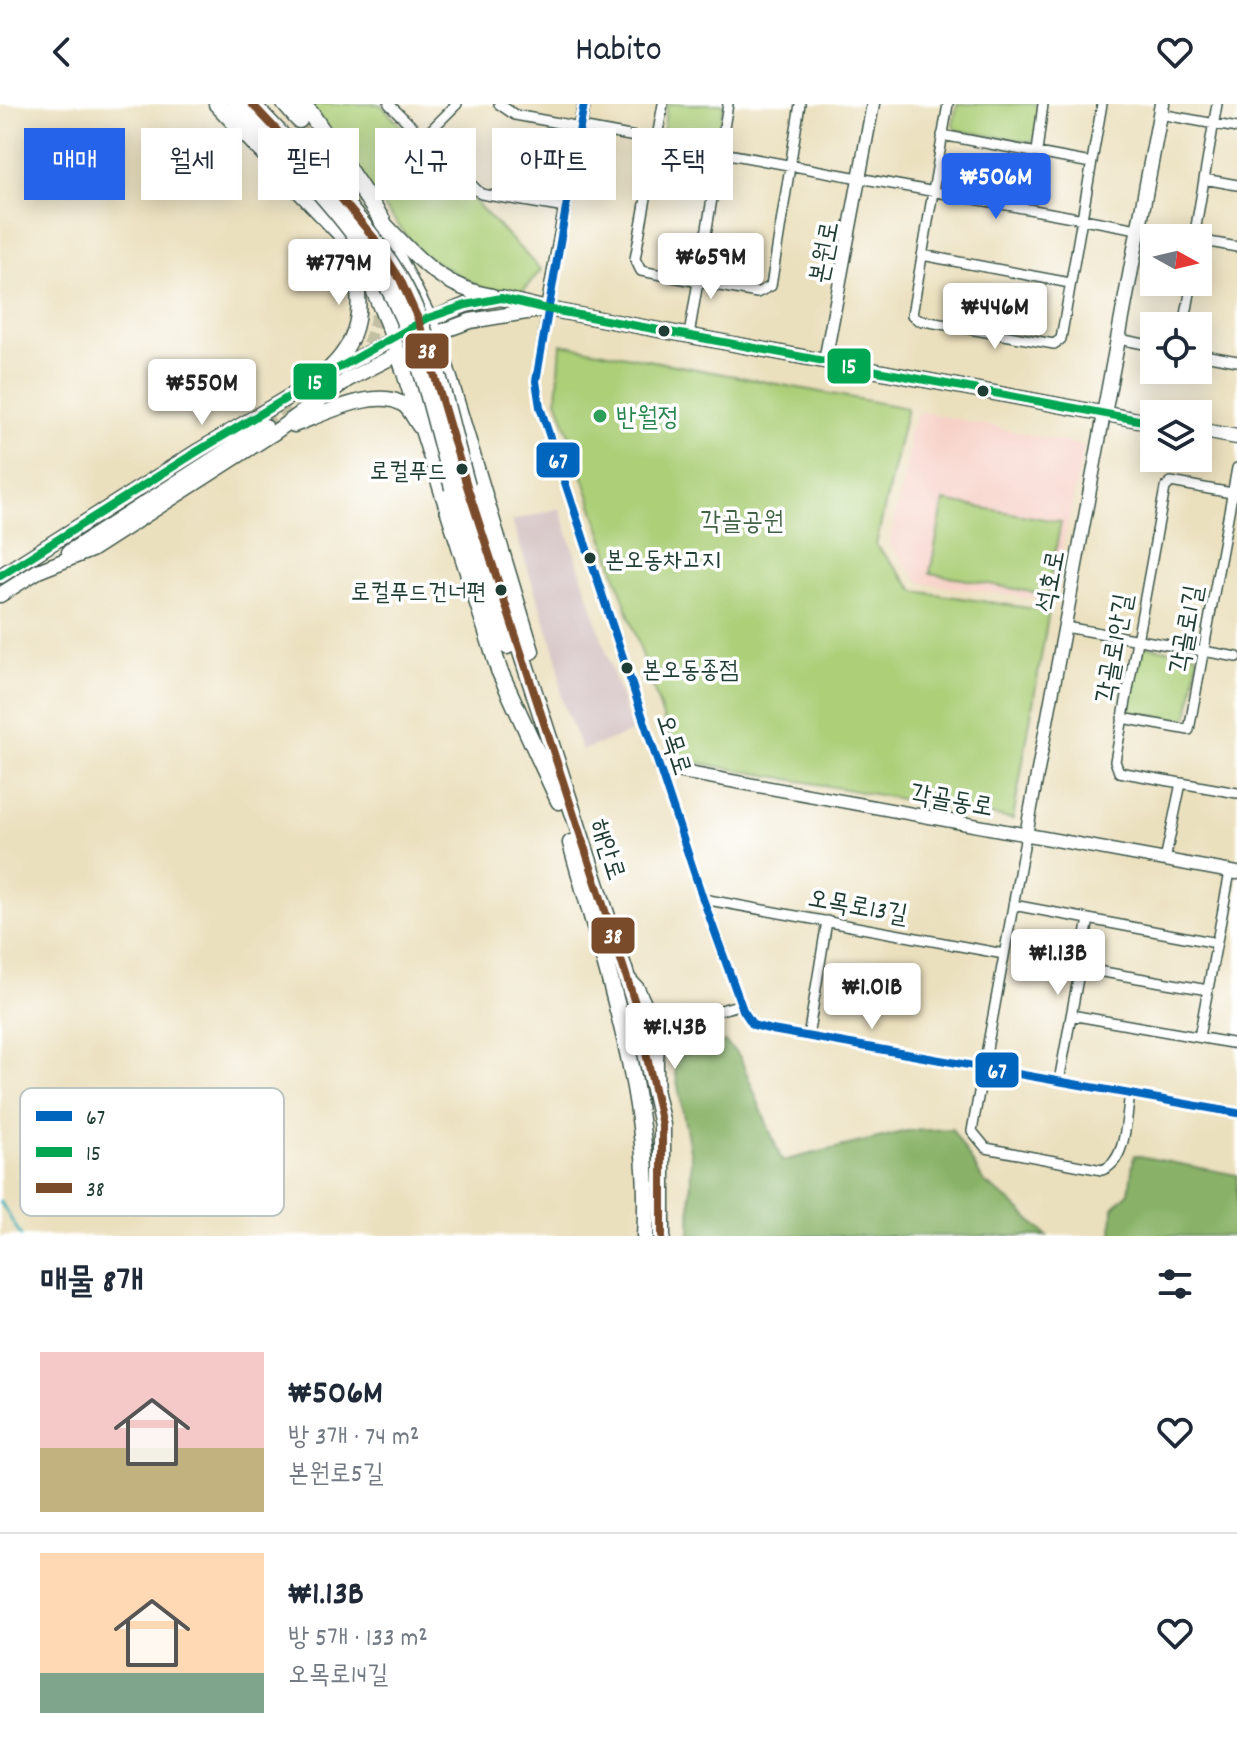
<!DOCTYPE html>
<html lang="ko">
<head>
<meta charset="utf-8">
<style>
  :root { --surface:#fff; --page:#f6f6f7; --text:#1f2937; --muted:#747a83; --line:#e0e1e3; --accent:#2563eb }
  body { margin:0; font-family:Dekko,"Poor Story",sans-serif; background:var(--page); color:var(--text); height:100vh; display:flex; flex-direction:column; font-size:30px; white-space:nowrap }
  * { box-sizing:border-box; margin:0 }
  p { font-size:26px; color:var(--muted) }
  .icon { flex:none; width:44px; height:44px; fill:none; stroke:currentColor; stroke-width:2; stroke-linecap:round; stroke-linejoin:round }
  .map { position:relative; height:1132px; overflow:hidden }
  .panel { display:flex; flex-direction:column; background:var(--surface); flex:1 }
  .panel>* { flex:none }
  .hud { position:absolute; left:24px; top:24px; width:800px; height:72px; display:flex; gap:16px }
  .needle { width:52px; rotate:98deg }
  .fabs { position:absolute; left:1140px; top:120px; display:grid; gap:16px }
  .fabs a { display:grid; place-items:center; width:72px; height:72px; border-radius:0px; background:var(--surface); box-shadow:0 4px 20px #0003; font-size:40px }
  .price { position:absolute; translate:-50% -68px; padding:0 18px; border-radius:8px; background:#fff; color:#222; font-size:26px; line-height:52px; filter:drop-shadow(0 2px 4px #0008) }
  .price::after { content:''; position:absolute; left:50%; top:48px; width:24px; height:18px; margin-left:-12px; background:inherit; clip-path:polygon(0 0,100% 0,50% 100%) }
  .price.selected { background:var(--accent); color:#fff }
  ul { padding:0; list-style:none }
  li { display:flex; align-items:center; gap:24px; height:200px; padding:0 40px }
  li+li { border-top:2px solid var(--line) }
  li span { display:grid; place-items:center; flex:none; width:224px; height:160px; border-radius:0px; color:#555 }
  li>.icon { margin-inline-start:auto }
  span .icon { width:96px; height:96px; fill:#fffc; stroke-width:1 }
  li b { font-size:34px }
  h2 { display:flex; justify-content:space-between; align-items:center; height:96px; padding:0 40px; font-size:34px }
  .chip { padding:0 28px; border-radius:0px; background:var(--surface); box-shadow:0 4px 20px #0003; font-size:28px; line-height:72px }
  .chip.selected { background:var(--accent); color:#fff }
  header { display:flex; justify-content:space-between; align-items:center; height:104px; padding:0 40px; background:var(--surface); font-size:36px; font-weight:600 }
  .map>svg:first-child { display:block }
  .built { fill:#f7d1c7 }
  .industrial { fill:#d2bfc0 }
  .green { fill:#accf78; stroke:#668656; stroke-width:2 }
  .forest { fill:#89b268; stroke:#54784e; stroke-width:2 }
  .lines { fill:none; stroke-linecap:round; stroke-linejoin:round }
  .stream { stroke:#3faebc; stroke-width:3 }
  .tertiary-tunnel { stroke:#c2bfa2; stroke-width:12; stroke-dasharray:12 6; stroke-linecap:butt }
  .minor-casing { stroke:#3e5549; stroke-width:12 }
  .tertiary-casing { stroke:#3e5549; stroke-width:15 }
  .secondary-casing { stroke:#3e5549; stroke-width:17 }
  .primary-casing { stroke:#3e5549; stroke-width:19 }
  .minor { stroke:#fff; stroke-width:9 }
  .tertiary { stroke:#fff; stroke-width:12 }
  .secondary { stroke:#fff; stroke-width:14 }
  .primary { stroke:#fff; stroke-width:16 }
  .primary-bridge-casing { stroke:#3e5549; stroke-width:19; stroke-linecap:butt }
  .primary-bridge { stroke:#fff; stroke-width:16 }
  .bus-1-casing { stroke:#fff; stroke-width:14 }
  .bus-2-casing { stroke:#fff; stroke-width:14 }
  .bus-3-casing { stroke:#fff; stroke-width:14 }
  .bus-1 { stroke:#0065bd; stroke-width:8 }
  .bus-2 { stroke:#00a651; stroke-width:8 }
  .bus-3 { stroke:#7a4b2a; stroke-width:8 }
  .bus-dot { fill:#1f3d34; stroke:#fff; stroke-width:3 }
  .leisure-dot { fill:#2e9e5b; stroke:#fff; stroke-width:3 }
  .labels { text-anchor:middle; stroke-width:7; stroke-linejoin:round; paint-order:stroke }
  .bus-label { font-size:24px; fill:#1f3d34; stroke:#fff; text-anchor:end }
  .street-label { font-size:26px; fill:#1f3d34; stroke:#fff }
  .leisure-label { font-size:26px; fill:#27864d; stroke:#fff; text-anchor:start }
  .park-label { font-size:26px; fill:#426245; stroke:#fff }
  .key { fill:#fff; stroke:#bcc5c2; stroke-width:2 }
  .key-label { font-size:22px; fill:#1f3d34 }
  .line-badge { stroke:#fff; stroke-width:3 }
  .badge-label { font-size:22px; text-anchor:middle; font-weight:bold; fill:#fff }
</style>
</head>
<body>
<header><svg class="icon" aria-label="back" viewBox="0 0 24 24"><path d="M15 5l-7 7 7 7"/></svg>Habito<svg class="icon" aria-label="heart" viewBox="0 0 24 24"><path d="M12 20l-8-8c-3-5 5-10 8-4 3-6 11-1 8 4z"/></svg></header>
<div class="map">
<svg width="1237" height="1132" viewBox="0 0 1237 1132">
  <rect width="100%" height="100%" fill="#fff"/>
  <filter id="ink" filterUnits="userSpaceOnUse"><feTurbulence type="fractalNoise" baseFrequency=".0125" numOctaves="2"/><feDisplacementMap in="SourceGraphic" scale="16" xChannelSelector="R" yChannelSelector="G"/><feConvolveMatrix kernelMatrix="1 2 1 2 8 2 1 2 1" color-interpolation-filters="sRGB"/></filter>
  <filter id="wash" filterUnits="userSpaceOnUse"><feTurbulence type="fractalNoise" baseFrequency=".006" numOctaves="4" result="noise"/><feDisplacementMap in="SourceGraphic" scale="32" xChannelSelector="R" yChannelSelector="G"/><feGaussianBlur stdDeviation="1.8" result="paint"/><feColorMatrix in="noise" values="0 0 0 0 0 0 0 0 0 0 0 0 0 0 0 0 0 1.4 0 .05"/><feComposite in="paint" operator="in"/></filter>
  <g filter="url(#wash)">
    <rect width="100%" height="100%" fill="#ebe0be"/>
    <path class="built" d="M919,307l165,35 -32,155 -131,-18 -32,-39 21,-96 -2,-12z"/>
    <path class="industrial" d="M560,404l72,224 -50,18 -20,-49 -4,-40 -46,-140z"/>
    <path class="green" d="M309,0h71l161,166 -19,22 -38,-3 -63,-35 -64,-82z
      M667,0h57l-6,37 -5,4 -47,-8 -3,-4z
      M957,0h83l-5,35 -5,3 -74,-12 -3,-5z
      M561,240l346,64 -31,137 39,46 134,20 -36,208 -336,-60 -120,-360z
      M944,397l117,21 -14,73 -117,-22z
      M1143,542l52,8 3,4 -10,59 -4,3 -52,-8 -3,-4 10,-59z"/>
    <path class="forest" d="M725,938l15,15 42,104 125,-30 45,-2 32,53 25,18 38,36h-357l1,-80 -18,-97z
      M1134,1051l103,20v61h-125l1,-28 16,-16z"/>
    <g class="lines">
      <path class="stream" d="M0,1097l21,35"/>
    </g>
  </g>
  <g filter="url(#ink)">
    <g class="lines">
      <path class="tertiary-tunnel" d="M299,16l60,92
        M358,255c13,-14 18,-38 21,-57
        M265,322l74,-49"/>
      <defs>
        <path id="minor" d="M389,0l92,90 84,14
          M499,0l16,11 672,123
          M663,0l-28,155 6,12 116,22 14,-7 29,-182
          M948,0l-36,211 6,5 136,24 7,-5 41,-235
          M1160,10l77,14
          M942,31l149,28
          M423,34l34,-34
          M1037,48l6,-48
          M1204,75l33,6
          M1194,134l23,-134
          M1198,136l39,7
          M922,151l148,28
          M547,205l-11,72 4,26 163,492 38,105 12,21 55,12 429,76
          M1184,222l8,-44
          M689,231l39,-231
          M1119,235l35,7
          M1198,250l39,7
          M1237,390l-66,-12 -6,6 -50,273 4,11 118,21
          M1065,523l172,30
          M1122,614l67,12 48,-262
          M1026,731l-54,296 14,17 116,22c25,-8 24,-53 28,-76
          M1165,756l16,-77
          M703,795l301,55
          M1013,801l204,38
          M1080,864l128,22
          M630,873l9,10 14,30 16,6 14,-1
          M1071,911l166,29
          M808,933l19,-116
          M1199,933l31,-165
          M1059,977l30,-162
          M659,981c0,-13 -2,-26 1,-38 7,-26 58,-35 81,-43"/>
        <path id="tertiary" d="M547,205l37,-205
          M825,257l48,-257
          M660,664l577,105
          M1026,731l78,-421"/>
        <path id="secondary" d="M383,118c33,35 59,66 109,74
          M419,220l47,-19 35,-7 46,11 607,114
          M427,233l43,-16 69,-11
          M330,264c35,-33 34,-76 17,-117
          M1104,310l58,-310
          M294,321c27,-10 86,-40 111,-19 6,5 10,15 15,21
          M1198,326l39,7
          M69,448l196,-126
          M0,472l198,-125 119,-71 84,-45
          M0,491l38,-24 53,-21 184,-118 72,-52 59,-30"/>
        <path id="primary" d="M217,0l122,128 29,43 26,63 105,332 60,131
          M235,0l48,48
          M252,0l38,40
          M285,0l14,16
          M302,0l9,10 71,106 8,23 45,89 96,319
          M467,382l168,517 27,122v111
          M453,384l54,158
          M571,739c35,127 83,259 74,393"/>
      </defs>
      <use href="#minor" class="minor-casing"/>
      <use href="#tertiary" class="tertiary-casing"/>
      <use href="#secondary" class="secondary-casing"/>
      <use href="#primary" class="primary-casing"/>
      <use href="#minor" class="minor"/>
      <use href="#tertiary" class="tertiary"/>
      <use href="#secondary" class="secondary"/>
      <use href="#primary" class="primary"/>
      <defs>
        <path id="primary-bridge" d="M290,40c40,42 79,83 109,133 35,60 49,142 68,209
          M290,55c44,48 88,98 113,159 22,55 35,114 50,170"/>
      </defs>
      <use href="#primary-bridge" class="primary-bridge-casing"/>
      <use href="#primary-bridge" class="primary-bridge"/>
      <defs>
        <path id="bus-1" d="M584,0l-48,277 4,26 163,492 40,111 10,15 19,5 465,83"/>
        <path id="bus-2" d="M0,472l198,-125 119,-71 111,-62 38,-13 35,-7 46,11 607,114"/>
        <path id="bus-3" d="M252,0l87,92 35,42 26,41 18,40 49,167 168,517 27,122v111"/>
      </defs>
      <use href="#bus-1" class="bus-1-casing"/>
      <use href="#bus-2" class="bus-2-casing"/>
      <use href="#bus-3" class="bus-3-casing"/>
      <use href="#bus-1" class="bus-1"/>
      <use href="#bus-2" class="bus-2"/>
      <use href="#bus-3" class="bus-3"/>
    </g>
  </g>
  <g class="bus-dot">
    <circle cx="664" cy="227" r="7"/>
    <circle cx="983" cy="287" r="7"/>
    <circle cx="462" cy="365" r="7"/>
    <circle cx="590" cy="454" r="7"/>
    <circle cx="501" cy="486" r="7"/>
    <circle cx="627" cy="564" r="7"/>
  </g>
  <circle class="leisure-dot" cx="600" cy="312" r="8"/>
  <g class="labels">
    <g class="bus-label">
      <text x="447" y="374">로컬푸드</text>
      <text x="605" y="463" text-anchor="start">본오동차고지</text>
      <text x="486" y="495">로컬푸드건너편</text>
      <text x="642" y="573" text-anchor="start">본오동종점</text>
    </g>
    <g class="street-label">
      <text transform="translate(823 148) rotate(-79)" y="9">본원로</text>
      <text transform="translate(1049 477) rotate(-79)" y="9">석호로</text>
      <text transform="translate(1185 525) rotate(-80)" y="9">각골로1길</text>
      <text transform="translate(1113 544) rotate(-80)" y="9">각골로1안길</text>
      <text transform="translate(675 640) rotate(72)" y="9">오목로</text>
      <text transform="translate(952 695) rotate(10)" y="9">각골동로</text>
      <text transform="translate(609 745) rotate(72)" y="9">해안로</text>
      <text transform="translate(858 801) rotate(10)" y="9">오목로13길</text>
    </g>
    <g class="leisure-label">
      <text x="616" y="321">반월정</text>
    </g>
    <g class="park-label">
      <text x="742" y="425">각골공원</text>
    </g>
  </g>
  <rect x="20" y="984" width="264" height="128" rx="12" class="key"/>
  <rect x="36" y="1007" width="36" height="10" fill="#0065bd"/>
  <rect x="36" y="1043" width="36" height="10" fill="#00a651"/>
  <rect x="36" y="1079" width="36" height="10" fill="#7a4b2a"/>
  <g class="key-label">
    <text x="86" y="1020">67</text>
    <text x="86" y="1056">15</text>
    <text x="86" y="1092">38</text>
  </g>
  <g class="line-badge">
    <rect x="404" y="228" width="46" height="38" rx="8" fill="#7a4b2a"/>
    <rect x="826" y="243" width="46" height="38" rx="8" fill="#00a651"/>
    <rect x="292" y="258" width="46" height="39" rx="8" fill="#00a651"/>
    <rect x="535" y="337" width="46" height="38" rx="8" fill="#0065bd"/>
    <rect x="590" y="812" width="46" height="39" rx="8" fill="#7a4b2a"/>
    <rect x="974" y="947" width="46" height="38" rx="8" fill="#0065bd"/>
  </g>
  <g class="badge-label">
    <text x="427" y="254">38</text>
    <text x="849" y="269">15</text>
    <text x="315" y="285">15</text>
    <text x="558" y="364">67</text>
    <text x="613" y="839">38</text>
    <text x="997" y="974">67</text>
  </g>
</svg>
<div class="fabs">
<a><svg class="needle" viewBox="-14 -14 28 28"><path d="M0-13l5 13h-10z" fill="#e53935"/><path d="M0 13l5-13h-10z" fill="#747a83"/></svg></a>
<a><svg class="icon" aria-label="locate" viewBox="0 0 24 24"><circle cx="12" cy="12" r="6"/><path d="M12 2v4M12 18v4M2 12h4M18 12h4"/></svg></a>
<a><svg class="icon" aria-label="layers" viewBox="0 0 24 24"><path d="M12 4l9 5-9 5-9-5zM3 14l9 5 9-5"/></svg></a>
</div>
<b class="price selected" style="left:996px;top:117px">₩506M</b>
<b class="price" style="left:711px;top:197px">₩659M</b>
<b class="price" style="left:339px;top:203px">₩779M</b>
<b class="price" style="left:995px;top:247px">₩446M</b>
<b class="price" style="left:202px;top:323px">₩550M</b>
<b class="price" style="left:1058px;top:893px">₩1.13B</b>
<b class="price" style="left:872px;top:927px">₩1.01B</b>
<b class="price" style="left:675px;top:967px">₩1.43B</b>
<div class="hud">
<a class="chip selected">매매</a>
<a class="chip">월세</a>
<a class="chip">필터</a>
<a class="chip">신규</a>
<a class="chip">아파트</a>
<a class="chip">주택</a>
</div>
</div>
<section class="panel">
<h2>매물 8개<svg class="icon" aria-label="filters" viewBox="0 0 24 24"><path d="M4 7h16M4 17h16"/><circle cx="9" cy="7" r="2"/><circle cx="15" cy="17" r="2"/></svg></h2>
<ul>
<li><span style="background:linear-gradient(#f6c9c9 60%,#c2b280 0)"><svg class="icon" aria-label="home" viewBox="0 0 24 24"><path d="M3 11l9-7 9 7M6 9v11h12V9"/></svg></span><div><b>₩506M</b><p>방 3개 · 74 m²</p><p>본원로5길</p></div><svg class="icon" aria-label="heart" viewBox="0 0 24 24"><path d="M12 20l-8-8c-3-5 5-10 8-4 3-6 11-1 8 4z"/></svg></li>
<li><span style="background:linear-gradient(#ffd9b3 75%,#7fa58c 0)"><svg class="icon" aria-label="home" viewBox="0 0 24 24"><path d="M3 11l9-7 9 7M6 9v11h12V9"/></svg></span><div><b>₩1.13B</b><p>방 5개 · 133 m²</p><p>오목로14길</p></div><svg class="icon" aria-label="heart" viewBox="0 0 24 24"><path d="M12 20l-8-8c-3-5 5-10 8-4 3-6 11-1 8 4z"/></svg></li>
</ul>
</section>
</body>
</html>
